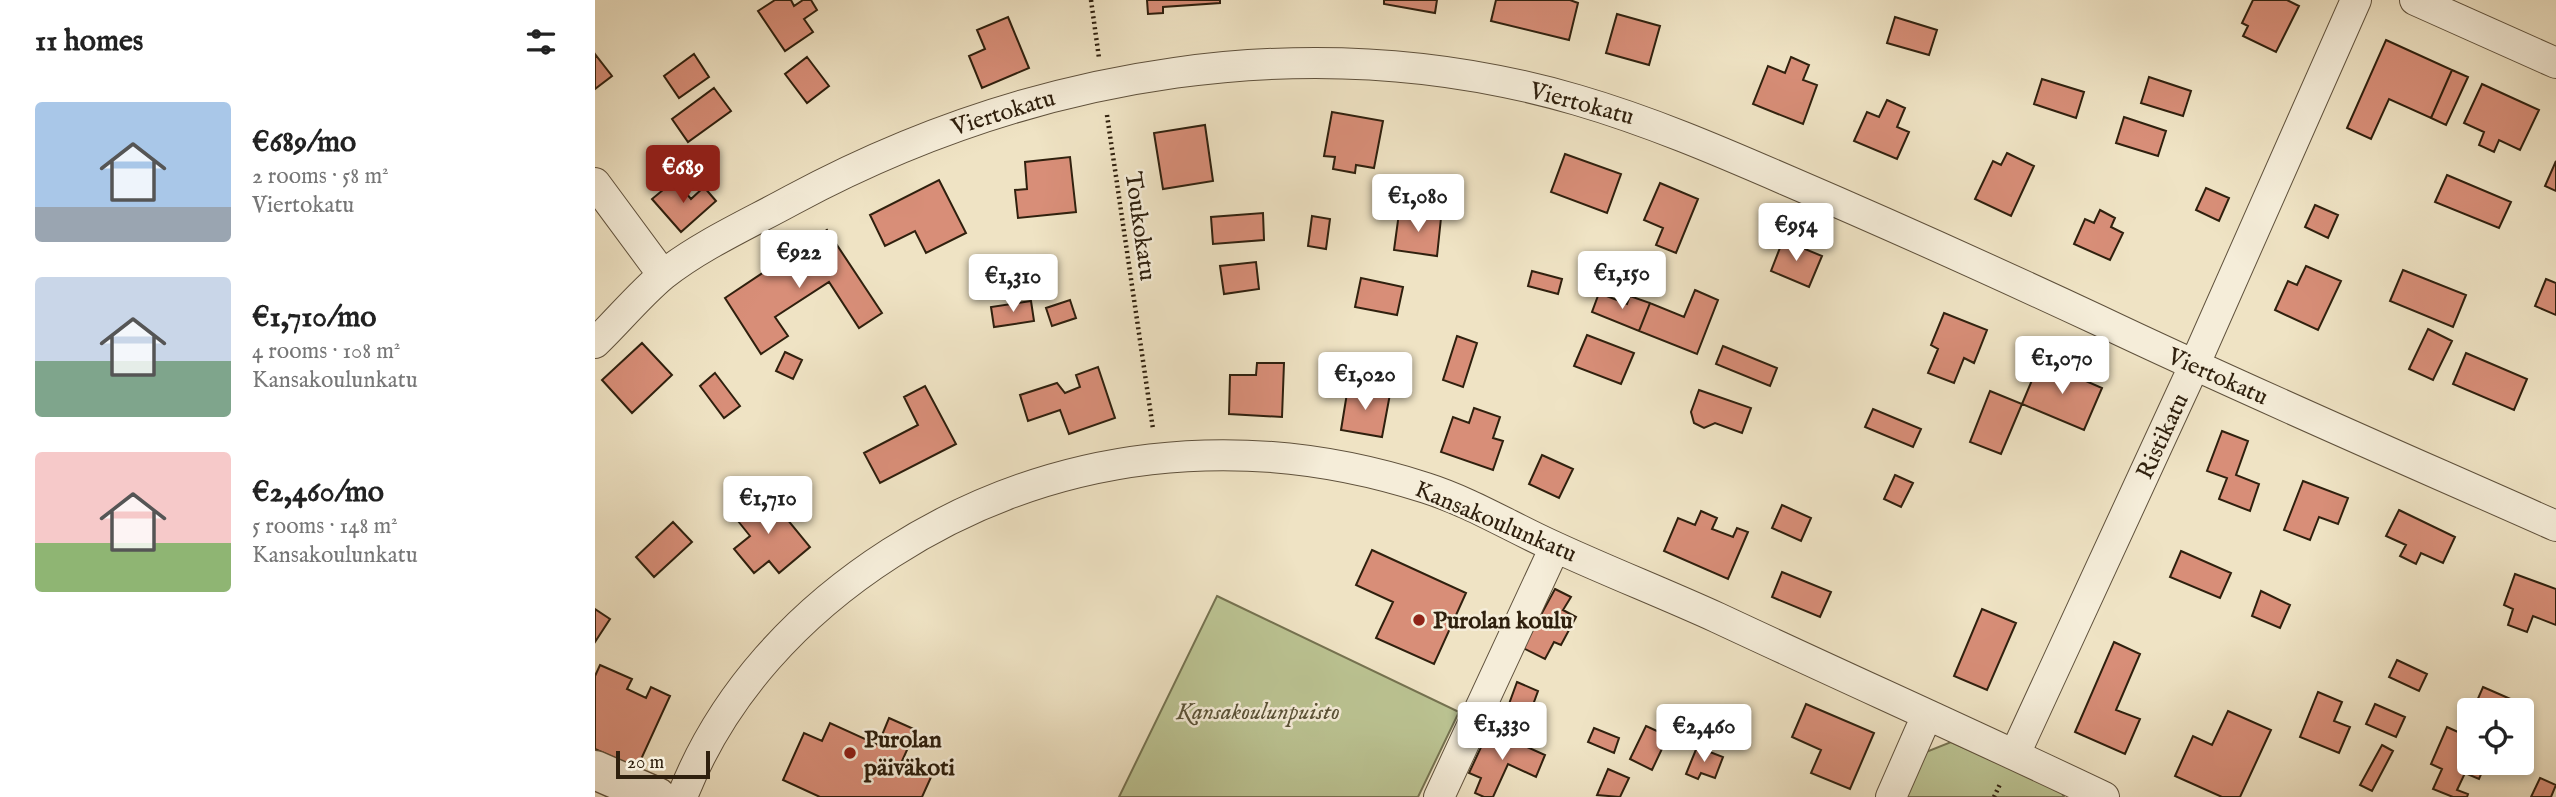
<!DOCTYPE html>
<html lang="en">
<head>
<meta charset="utf-8">
<style>
  :root { --surface:#fff; --page:#f6f6f6; --text:#222; --muted:#767676; --accent:#8f2418 }
  body { margin:0; font-family:"IM FELL English",serif; background:var(--page); color:var(--text); height:100vh; display:flex; flex-direction:column; font-size:26px; white-space:nowrap }
  * { box-sizing:border-box; margin:0 }
  p { font-size:23px; color:var(--muted) }
  .icon { flex:none; width:38px; height:38px; fill:none; stroke:currentColor; stroke-width:2; stroke-linecap:round; stroke-linejoin:round }
  .map { position:relative; flex:1; overflow:hidden }
  .panel { display:flex; flex-direction:column; background:var(--surface); width:595px }
  .panel>* { flex:none }
  .fabs { position:absolute; left:1862px; top:698px; display:grid; gap:14px }
  .fabs a { display:grid; place-items:center; width:77px; height:77px; border-radius:7px; background:var(--surface); box-shadow:0 4px 10px #0003; font-size:35px }
  .scale { position:absolute; left:21px; bottom:18px; width:94px; box-sizing:border-box; padding-left:7px; border:4px solid #2f200e; border-top:0; font-size:19px; line-height:24px; white-space:nowrap; color:#2f200e; -webkit-text-stroke:5px #f5edd9; paint-order:stroke }
  .price { position:absolute; translate:-50% -60px; padding:0 16px; border-radius:7px; background:#fff; color:#222; font-size:23px; line-height:46px; filter:drop-shadow(0 2px 4px #0008) }
  .price::after { content:''; position:absolute; left:50%; top:42px; width:21px; height:16px; margin-left:-10px; background:inherit; clip-path:polygon(0 0,100% 0,50% 100%) }
  .price.selected { background:var(--accent); color:#fff }
  ul { padding:0; list-style:none }
  li { display:flex; align-items:center; gap:21px; height:175px; padding:0 35px }
  li span { display:grid; place-items:center; flex:none; width:196px; height:140px; border-radius:7px; color:#555 }
  li>.icon { margin-inline-start:auto }
  span .icon { width:84px; height:84px; fill:#fffc; stroke-width:1 }
  li b { font-size:30px }
  h2 { display:flex; justify-content:space-between; align-items:center; height:84px; padding:0 35px; font-size:30px }
  main { display:flex; flex:1; min-height:0 }
  .map>svg:first-child { display:block }
  .green { fill:#bbc392; stroke:#757250; stroke-width:2 }
  .building { fill:#d88e78; stroke:#2f200e; stroke-width:2 }
  .lines { fill:none; stroke-linecap:round; stroke-linejoin:round }
  .minor-casing { stroke:#5f513c; stroke-width:32 }
  .tertiary-casing { stroke:#5f513c; stroke-width:41 }
  .path { stroke:#2f200e; stroke-width:4.5; stroke-dasharray:2 3.5; stroke-linecap:butt }
  .minor { stroke:#f5edd9; stroke-width:30 }
  .tertiary { stroke:#f5edd9; stroke-width:38 }
  .poi-dot { fill:#8f2418; stroke:#f5edd9; stroke-width:2.5 }
  .labels { text-anchor:middle; stroke-width:5; stroke-linejoin:round; paint-order:stroke }
  .street-label { font-size:24px; fill:#2f200e; stroke:#f5edd9 }
  .poi-label { font-size:24px; font-weight:bold; fill:#2f200e; stroke:#f5edd9; text-anchor:start }
  .park-label { font-size:24px; font-style:italic; fill:#595136; stroke:#f5edd9 }
</style>
</head>
<body>
<main>
<section class="panel">
<h2>11 homes<svg class="icon" aria-label="filters" viewBox="0 0 24 24"><path d="M4 7h16M4 17h16"/><circle cx="9" cy="7" r="2"/><circle cx="15" cy="17" r="2"/></svg></h2>
<ul>
<li><span style="background:linear-gradient(#a9c7e8 75%,#9aa5b1 0)"><svg class="icon" aria-label="home" viewBox="0 0 24 24"><path d="M3 11l9-7 9 7M6 9v11h12V9"/></svg></span><div><b>€689/mo</b><p>2 rooms · 58 m²</p><p>Viertokatu</p></div></li>
<li><span style="background:linear-gradient(#c9d6e8 60%,#7fa58c 0)"><svg class="icon" aria-label="home" viewBox="0 0 24 24"><path d="M3 11l9-7 9 7M6 9v11h12V9"/></svg></span><div><b>€1,710/mo</b><p>4 rooms · 108 m²</p><p>Kansakoulunkatu</p></div></li>
<li><span style="background:linear-gradient(#f6c9c9 65%,#8fb573 0)"><svg class="icon" aria-label="home" viewBox="0 0 24 24"><path d="M3 11l9-7 9 7M6 9v11h12V9"/></svg></span><div><b>€2,460/mo</b><p>5 rooms · 148 m²</p><p>Kansakoulunkatu</p></div></li>
</ul>
</section>
<div class="map">
<svg width="1961" height="797" viewBox="0 0 1961 797">
  <rect width="100%" height="100%" fill="#efe3c4"/>
  <filter id="stains"><feTurbulence type="fractalNoise" baseFrequency=".00286" numOctaves="4"/><feColorMatrix values="0 0 0 0 .2 0 0 0 0 .09 0 0 0 0 .02 0 0 0 .5 -.17"/></filter>
  <radialGradient id="worn" r=".72"><stop offset=".6" stop-color="#630" stop-opacity="0"/><stop offset="1" stop-color="#630" stop-opacity=".3"/></radialGradient>
  <path class="green" d="M622,596l242,116 -41,85h-299z
    M1356,742l110,49 3,6h-158l20,-45z"/>
  <path class="building" d="M180,0h16l3,6 9,-6h8l6,10 -13,9 9,13 -28,19 -27,-40z
    M552,0h73v3l-57,4v6l-15,1z
    M789,0h53l-2,13 -51,-9z
    M901,0h74l8,3 -9,37 -78,-19z
    M1658,0h34l12,6 -23,46 -33,-16 5,-10 -6,-3z
    M1022,14l43,12 -11,39 -43,-12z
    M413,17l21,51 -47,20 -13,-32 16,-7 -8,-19z
    M1300,17l42,13 -8,25 -42,-12z
    M1791,40l66,30 -21,48 -42,-19 -18,40 -24,-11z
    M0,54l17,22 -17,13z
    M99,54l15,23 -30,21 -15,-22z
    M212,57l22,29 -22,17 -22,-29z
    M1196,57l18,8 -6,15 14,5 -14,39 -50,-20 15,-38 17,7z
    M1857,70l16,7 -22,48 -15,-7z
    M1554,77l42,14 -8,25 -42,-13z
    M1447,79l42,13 -8,26 -42,-14z
    M1887,84l57,26 -19,40 -21,-10 -5,12 -15,-7 5,-13 -20,-9z
    M119,88l17,23 -43,31 -16,-23z
    M1292,100l18,8 -8,19 12,5 -12,27 -43,-18 13,-29 12,5z
    M737,112l51,9 -9,47 -18,-3 -1,8 -22,-4 2,-12 -11,-1z
    M1529,117l42,14 -8,25 -42,-13z
    M610,125l8,56 -50,8 -9,-56z
    M1412,153l27,13 -23,50 -36,-17 18,-38 8,4z
    M970,154l56,20 -14,39 -56,-21z
    M475,157l6,55 -58,6 -3,-28 12,-1 -2,-27z
    M1961,161v30l-11,-5z
    M1852,175l64,27 -12,26 -64,-26z
    M80,180l16,19 13,-12 12,14 -35,31 -29,-33z
    M344,180l27,53 -40,20 -11,-22 -30,15 -15,-31z
    M1065,183l38,16 -22,54 -20,-8 7,-17 -19,-8z
    M1611,188l23,10 -10,23 -23,-11z
    M1720,205l23,10 -10,23 -23,-11z
    M1505,210l15,8 -4,9 12,6 -13,27 -36,-16 11,-25 9,4z
    M668,213l1,27 -51,4 -2,-27z
    M804,213l42,5 -4,38 -43,-6z
    M717,216l18,3 -4,30 -18,-3z
    M232,230l55,83 -23,15 -30,-46 -54,35 13,19 -27,18 -36,-56z
    M1188,240l39,16 -13,31 -38,-16z
    M661,262l3,27 -35,5 -4,-28z
    M1711,266l35,15 -23,49 -43,-20 13,-29 9,4z
    M1808,270l63,25 -13,32 -63,-26z
    M937,271l30,8 -4,15 -30,-8z
    M766,278l42,9 -6,28 -42,-8z
    M1951,279l10,4v32l-21,-9z
    M1100,290l23,10 -21,54 -58,-23 11,-28 34,14z
    M1004,293l28,11 3,-8 20,7 -11,28 -47,-19z
    M475,300l6,18 -24,8 -6,-18z
    M436,301l3,20 -40,6 -3,-20z
    M1349,313l43,17 -13,33 -10,-5 -10,25 -26,-10 10,-24 -7,-4z
    M1833,329l24,12 -19,39 -24,-11z
    M992,335l47,18 -13,31 -47,-18z
    M862,336l20,7 -14,44 -20,-7z
    M47,343l30,32 -40,38 -30,-33z
    M1128,346l54,22 -7,18 -54,-22z
    M190,352l17,8 -9,19 -17,-8z
    M1871,353l61,26 -13,31 -61,-26z
    M1445,361l62,27 -18,42 -62,-26z
    M662,363h27l-2,54 -53,-3 1,-39h26z
    M503,367l17,51 -46,16 -9,-24 -32,11 -8,-26 37,-12 8,10 15,-6 -4,-12z
    M120,373l25,33 -16,12 -24,-32z
    M330,386l31,58 -76,39 -16,-30 54,-28 -14,-28z
    M753,387l42,7 -8,43 -41,-7z
    M1104,390l52,18 -9,25 -27,-10 -11,5 -10,-5 -3,-11z
    M1395,391l32,13 -21,50 -31,-12z
    M879,408l26,9 -7,21 10,3 -10,29 -52,-18 12,-35 16,6z
    M1278,409l48,20 -8,18 -48,-20z
    M1627,431l26,10 -12,34 23,9 -9,27 -31,-12 8,-21 -20,-7z
    M947,455l31,14 -14,29 -30,-14z
    M1300,475l18,8 -12,24 -17,-8z
    M1708,481l45,17 -10,26 -19,-7 -9,23 -26,-10z
    M169,491l46,56 -31,26 -10,-12 -15,12 -20,-24 16,-13 -16,-20z
    M1187,505l29,13 -10,23 -29,-13z
    M1804,510l56,27 -12,26 -22,-10 -5,11 -16,-8 6,-11 -20,-9z
    M1106,511l16,7 -5,11 21,8 4,-9 11,4 -20,47 -64,-28 14,-33 17,7z
    M78,522l19,20 -38,35 -18,-20z
    M777,550l94,43 -32,71 -58,-26 17,-36 -37,-17z
    M1586,551l50,22 -11,25 -50,-21z
    M1187,572l49,20 -11,25 -48,-20z
    M1920,574l41,15v36l-23,-9 -6,16 -19,-7 5,-16 -9,-4z
    M960,589l16,8 -8,13 13,7 -15,28 -7,-3 -9,17 -22,-11z
    M1666,591l29,14 -10,23 -28,-12z
    M0,609l15,10 -15,23z
    M1387,609l34,14 -29,67 -33,-14z
    M1519,642l26,12 -24,56 24,9 -15,35 -50,-22z
    M1802,660l30,14 -8,17 -30,-14z
    M5,665l32,14 -5,10 19,9 5,-11 19,9 -33,72 -42,-19v-73z
    M922,682l21,9 -8,22 -21,-9z
    M1888,687l46,20 -7,16v-13h-49z
    M1723,692l24,10 -8,19 16,6 -11,26 -39,-16z
    M1211,704l68,29 -24,56 -39,-16 10,-23 -29,-13z
    M1780,704l30,13 -9,20 -30,-13z
    M1633,711l43,19 -31,67h-18l-47,-21 18,-40 19,9z
    M294,718l27,12 -14,31 30,14 -10,22h-102l-37,-17 21,-47 18,8 8,-18 48,22z
    M1051,726l22,10 -16,34 -22,-11z
    M1852,727l22,10v26h17l-7,16 -14,-6 -8,17 11,4 -1,3h-14l-20,-8 9,-20 -11,-5z
    M999,728l25,10 -5,15 -26,-11z
    M894,730l56,25 -9,22 -28,-13 -15,33h-9l-9,-4 6,-15 -12,-5z
    M1787,745l11,6 -21,40 -12,-6z
    M1102,747l26,10 -8,21 -14,-5 -3,6 -12,-5z
    M1013,769l21,9 -9,19 -23,-2z
    M1945,778l16,7 -5,12h-20z"/>
  <g class="lines">
    <defs>
      <path id="minor" d="M1820,0l141,63
        M0,183l68,92
        M0,343c23,-22 44,-48 68,-68 38,-30 87,-52 129,-75 240,-129 521,-177 785,-100 72,21 140,50 209,80 105,45 209,92 312,140 151,72 305,138 458,206
        M1420,754l179,-388 162,-366
        M87,797c40,-103 117,-185 209,-244 162,-104 352,-124 535,-65 44,14 85,39 127,58 54,25 110,47 165,72 128,60 258,118 386,179
        M844,797l116,-250
        M1296,797l36,-82"/>
      <path id="tertiary" d="M0,770l62,27"/>
    </defs>
    <use href="#minor" class="minor-casing"/>
    <use href="#tertiary" class="tertiary-casing"/>
    <path class="path" d="M496,0l8,58
      M512,115l46,314
      M1399,797l7,-15"/>
    <use href="#minor" class="minor"/>
    <use href="#tertiary" class="tertiary"/>
  </g>
  <g class="poi-dot">
    <circle cx="824" cy="620" r="7"/>
    <circle cx="255" cy="753" r="7"/>
  </g>
  <g class="labels">
    <g class="street-label">
      <text transform="translate(987 103) rotate(15)" y="8">Viertokatu</text>
      <text transform="translate(408 112) rotate(-17)" y="8">Viertokatu</text>
      <text transform="translate(546 226) rotate(82)" y="8">Toukokatu</text>
      <text transform="translate(1623 376) rotate(24)" y="8">Viertokatu</text>
      <text transform="translate(1567 436) rotate(-65)" y="8">Ristikatu</text>
      <text transform="translate(901 521) rotate(23)" y="8">Kansakoulunkatu</text>
    </g>
    <g class="poi-label">
      <text x="838" y="628">Purolan koulu</text>
      <text x="269" y="747">Purolan<tspan x="269" dy="28">päiväkoti</tspan></text>
    </g>
    <g class="park-label">
      <text x="663" y="719">Kansakoulunpuisto</text>
    </g>
  </g>
  <rect width="100%" height="100%" filter="url(#stains)"/>
  <rect width="100%" height="100%" fill="url(#worn)"/>
</svg>
<div class="fabs">
<a><svg class="icon" aria-label="locate" viewBox="0 0 24 24"><circle cx="12" cy="12" r="6"/><path d="M12 2v4M12 18v4M2 12h4M18 12h4"/></svg></a>
</div>
<div class="scale">20 m</div>
<b class="price selected" style="left:88px;top:205px">€689</b>
<b class="price" style="left:823px;top:234px">€1,080</b>
<b class="price" style="left:1201px;top:263px">€954</b>
<b class="price" style="left:204px;top:290px">€922</b>
<b class="price" style="left:1027px;top:311px">€1,150</b>
<b class="price" style="left:418px;top:314px">€1,310</b>
<b class="price" style="left:1467px;top:396px">€1,070</b>
<b class="price" style="left:770px;top:412px">€1,020</b>
<b class="price" style="left:173px;top:536px">€1,710</b>
<b class="price" style="left:907px;top:762px">€1,330</b>
<b class="price" style="left:1109px;top:764px">€2,460</b>
</div>
</main>
</body>
</html>
